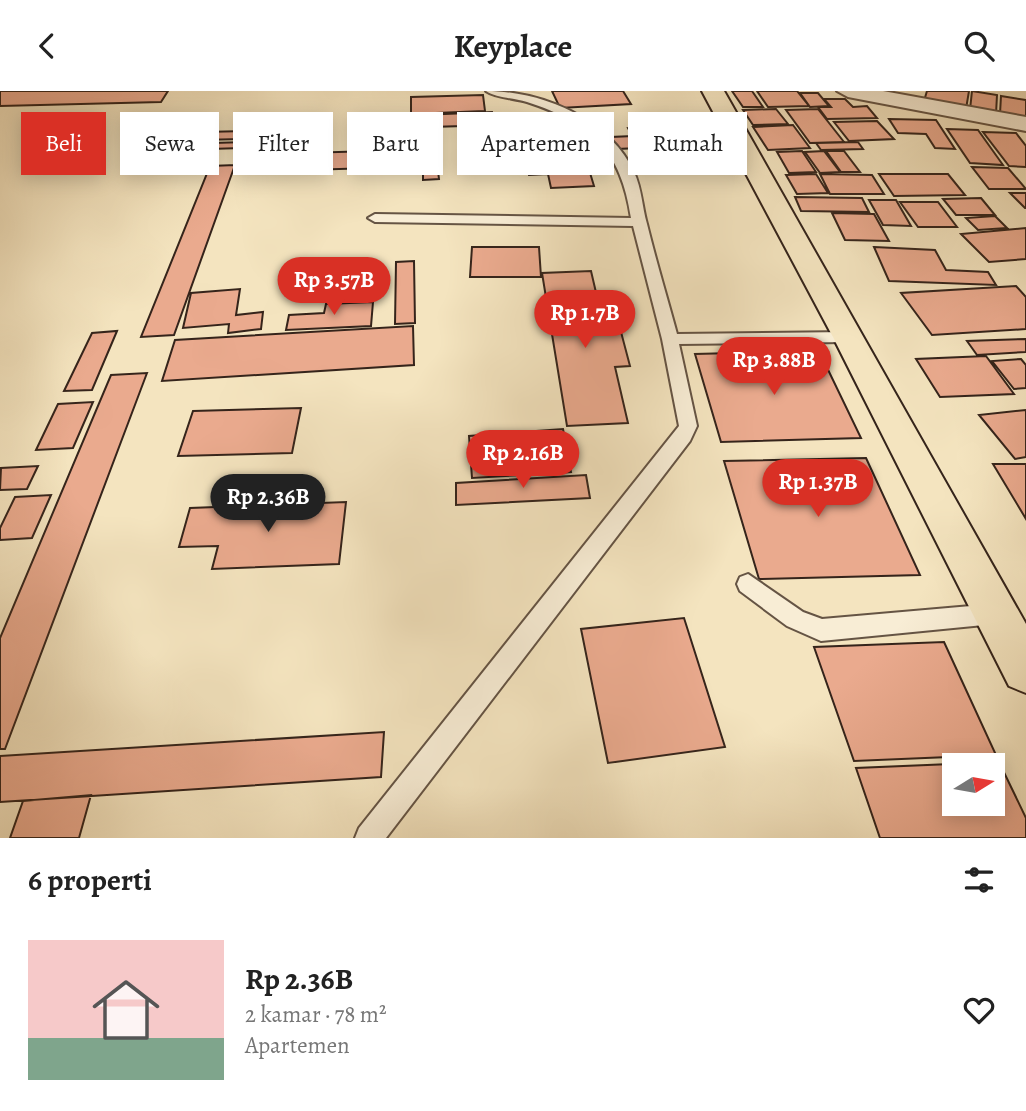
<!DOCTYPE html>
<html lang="id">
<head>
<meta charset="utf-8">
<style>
  :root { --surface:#fff; --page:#f6f6f6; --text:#222; --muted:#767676; --accent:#d93025 }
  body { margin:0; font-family:Alegreya,serif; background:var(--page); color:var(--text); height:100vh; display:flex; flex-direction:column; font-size:26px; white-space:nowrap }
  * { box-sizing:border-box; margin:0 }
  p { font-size:23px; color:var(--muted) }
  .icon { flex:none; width:38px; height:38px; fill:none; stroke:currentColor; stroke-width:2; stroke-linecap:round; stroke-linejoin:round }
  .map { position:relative; height:747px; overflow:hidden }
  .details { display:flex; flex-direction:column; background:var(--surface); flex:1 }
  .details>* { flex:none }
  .hud { position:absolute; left:21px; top:21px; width:985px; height:63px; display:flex; gap:14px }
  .needle { width:46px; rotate:79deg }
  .controls { position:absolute; left:942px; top:662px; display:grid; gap:14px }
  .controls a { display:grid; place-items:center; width:63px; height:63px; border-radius:0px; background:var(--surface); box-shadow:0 4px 18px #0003; font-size:35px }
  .price { position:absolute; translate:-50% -60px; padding:0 16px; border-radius:24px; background:var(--accent); color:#fff; font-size:23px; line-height:46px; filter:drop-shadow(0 2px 4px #0008) }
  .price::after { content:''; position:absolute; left:50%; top:42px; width:21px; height:16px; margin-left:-10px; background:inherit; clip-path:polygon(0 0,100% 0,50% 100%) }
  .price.selected { background:#222; color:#fff }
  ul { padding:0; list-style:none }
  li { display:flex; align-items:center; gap:21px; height:175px; padding:0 28px }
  li span { display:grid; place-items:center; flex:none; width:196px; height:140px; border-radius:0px; color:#555 }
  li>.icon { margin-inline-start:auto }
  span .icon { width:84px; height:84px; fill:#fffc; stroke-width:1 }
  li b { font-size:30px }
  h2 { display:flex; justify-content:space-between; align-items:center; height:84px; padding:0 28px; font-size:30px }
  .chip { padding:0 24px; border-radius:0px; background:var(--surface); box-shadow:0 4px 18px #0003; font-size:24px; line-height:63px }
  .chip.selected { background:var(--accent); color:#fff }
  header { display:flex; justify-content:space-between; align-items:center; height:91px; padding:0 28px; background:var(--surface); font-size:32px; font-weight:600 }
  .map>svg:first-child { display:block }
  .building { fill:#eaaa8e; stroke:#35241b; stroke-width:2; fill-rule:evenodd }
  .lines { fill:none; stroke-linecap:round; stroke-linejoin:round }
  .service-casing { stroke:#655444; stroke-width:4 }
  .minor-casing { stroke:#655444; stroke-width:4 }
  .primary-casing { stroke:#35241b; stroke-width:4 }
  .service { fill:#f8edd5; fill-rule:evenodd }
  .minor { fill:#f8edd5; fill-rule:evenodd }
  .primary { fill:#f4e4bf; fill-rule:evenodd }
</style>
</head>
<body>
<header><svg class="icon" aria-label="back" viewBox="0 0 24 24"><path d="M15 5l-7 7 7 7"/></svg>Keyplace<svg class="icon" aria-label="search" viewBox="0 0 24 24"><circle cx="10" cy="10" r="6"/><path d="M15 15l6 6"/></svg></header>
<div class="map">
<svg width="1026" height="747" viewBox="0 0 1026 747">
  <rect width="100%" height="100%" fill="#f4e4bf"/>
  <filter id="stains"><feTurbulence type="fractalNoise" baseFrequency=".00286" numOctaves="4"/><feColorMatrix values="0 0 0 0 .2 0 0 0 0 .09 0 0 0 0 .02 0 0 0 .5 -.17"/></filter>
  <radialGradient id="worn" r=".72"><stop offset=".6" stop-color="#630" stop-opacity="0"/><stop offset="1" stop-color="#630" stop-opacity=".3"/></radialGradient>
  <path class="building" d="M0,0h168l-7,11 -161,4z
    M552,0h71l8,13 -71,4z
    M732,0h20l11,16h-20z
    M757,0h40l12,15 -41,1z
    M927,0h42l-3,18 -42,-8z
    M972,0l25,4 -1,19 -26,-4z
    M800,2h18l11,13 -19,1z
    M483,4l2,16 -74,3v-17z
    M1001,5l25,4v18l-26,-4z
    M824,8h21l8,8 14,-1 10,12 -50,1 -9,-12h13z
    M776,18l12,15 -35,1 -10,-15z
    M818,18l26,33 -34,1 -24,-33z
    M492,21l1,8 -31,1 1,5 -66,2v-12z
    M889,28l47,1 19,29 -20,-1 -9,-14 -28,-1z
    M877,30l17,18 -45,2 -15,-19z
    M692,32l6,7 -36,3 -4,-7z
    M793,34l17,23 -42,2 -15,-23z
    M650,35l4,7 -22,2 -4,-7z
    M947,38l31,1 25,35 -33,-2z
    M245,40l-3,8 -42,1 4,-8z
    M983,41l33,1 10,13v21l-17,-1z
    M633,45l6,12 -22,1 -6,-12z
    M245,51l-3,6 -32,1 3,-6z
    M858,51l5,7 -42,1 -5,-7z
    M194,52h15l-13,30h-16z
    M439,58v17l-166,5 2,-6 -39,1 4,-11z
    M706,60l8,11 -20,2 -7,-12z
    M802,60l14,21 -27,1 -12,-21z
    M824,60l16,21 -20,1 -15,-21z
    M826,60h18l16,21h-19z
    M584,62l10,33 -43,2 -3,-14 -19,1 -4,-20z
    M235,74l-61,170 -33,2 69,-171z
    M972,76l36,1 18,21h-37z
    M438,80l1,8 -16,1v-8z
    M816,83l12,19 -31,1 -11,-19z
    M820,83l52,1 12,19h-54z
    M879,83h69l17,21 -71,1z
    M1010,102h16v15h-1z
    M795,106l67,1 7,14 -68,-1z
    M981,107l14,17h-39l-13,-16z
    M869,109h27l15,26 -28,-1z
    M900,111h38l19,25h-39z
    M832,122l42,1 15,27 -44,-1z
    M995,125l12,12 -29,2 -12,-12z
    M1026,137v31l-37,3 -28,-28z
    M472,156h67l2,30h-71z
    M874,156l61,3 11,20 42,2 8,13 -107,-4z
    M414,170l1,62 -20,1 1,-62z
    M591,180l10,43 15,-1 14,53 -15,1 13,56 -61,3 -25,-153z
    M1016,195l10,11v32l-94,6 -31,-42z
    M240,198l-4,26 27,-3 -2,17 -33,4 1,-9 -46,4 8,-35z
    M373,211l-2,24 -85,4 3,-15 35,-2 2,-9z
    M413,235l1,39 -252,16 13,-41z
    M117,240l-25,59 -28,1 28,-58z
    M1026,248v13l-49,3 -10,-14z
    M819,260l42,87 -140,4 -26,-88z
    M986,265l28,38 -74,3 -24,-38z
    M1021,268l5,6v23l-12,1 -22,-28z
    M147,282l-142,376h-5v-111l111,-263z
    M93,311l-20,46 -37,2 22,-46z
    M301,317l-9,45 -114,3 15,-45z
    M1026,319v47l-11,2 -36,-44z
    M563,338l8,43 -99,6 -3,-42z
    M866,367l54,117 -161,4 -35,-118z
    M993,373h33v55z
    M38,375l-11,23 -27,1 1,-22z
    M586,384l4,23 -134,7v-22z
    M51,404l-19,43 -32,2v-12l15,-31z
    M346,411l-7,62 -127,5 6,-23 -39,1 11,-39z
    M684,527l41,129 -117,16 -27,-134z
    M944,551l52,113 -142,6 -40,-114z
    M384,641l-3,45 -381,25v-46z
    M999,671l27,56v20h-146l-24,-70zM954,674h38v38h-38z
    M91,704l-12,43h-69l13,-37z"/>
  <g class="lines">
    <defs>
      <path id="service" d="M486,0c55,0 123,27 148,81 8,17 8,35 13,52 9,37 20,73 30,110l172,-2 8,5 -8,5 -170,2 18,82 -7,15 -304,397h-31l4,-10 320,-402 -17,-87 -29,-113 -258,-4 -7,-4 7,-4 256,4c-10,-68 -39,-95 -104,-116 -13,-4 -31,-4 -41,-11z
        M748,483l55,38 19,7 172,-15 8,3 3,7 -3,7 -8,3 -173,17 -34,-15 -47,-35 -3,-7 3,-7z"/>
      <path id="minor" d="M837,0h46l143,26v14l-178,-34z"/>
      <path id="primary" d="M702,0h22l302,533v69l-17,-7 -176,-349z"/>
    </defs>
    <use href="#service" class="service-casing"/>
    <use href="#minor" class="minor-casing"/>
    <use href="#primary" class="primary-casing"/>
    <use href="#service" class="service"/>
    <use href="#minor" class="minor"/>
    <use href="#primary" class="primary"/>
  </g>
  <rect width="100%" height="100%" filter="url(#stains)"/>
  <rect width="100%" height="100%" fill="url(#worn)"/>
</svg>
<div class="controls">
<a><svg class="needle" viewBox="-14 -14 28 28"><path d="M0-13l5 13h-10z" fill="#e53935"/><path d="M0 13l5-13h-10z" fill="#767676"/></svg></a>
</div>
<b class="price" style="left:334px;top:226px">Rp 3.57B</b>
<b class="price" style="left:585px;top:259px">Rp 1.7B</b>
<b class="price" style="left:774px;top:306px">Rp 3.88B</b>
<b class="price" style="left:523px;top:399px">Rp 2.16B</b>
<b class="price" style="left:818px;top:428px">Rp 1.37B</b>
<b class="price selected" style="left:268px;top:443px">Rp 2.36B</b>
<div class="hud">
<a class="chip selected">Beli</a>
<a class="chip">Sewa</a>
<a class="chip">Filter</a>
<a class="chip">Baru</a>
<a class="chip">Apartemen</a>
<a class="chip">Rumah</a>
</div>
</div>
<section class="details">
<h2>6 properti<svg class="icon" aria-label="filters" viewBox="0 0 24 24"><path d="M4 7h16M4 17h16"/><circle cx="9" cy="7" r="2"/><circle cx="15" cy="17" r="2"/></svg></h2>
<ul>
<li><span style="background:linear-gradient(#f6c9c9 70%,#7fa58c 0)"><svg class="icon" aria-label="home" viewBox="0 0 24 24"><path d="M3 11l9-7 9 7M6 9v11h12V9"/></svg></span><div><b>Rp 2.36B</b><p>2 kamar · 78 m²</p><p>Apartemen</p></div><svg class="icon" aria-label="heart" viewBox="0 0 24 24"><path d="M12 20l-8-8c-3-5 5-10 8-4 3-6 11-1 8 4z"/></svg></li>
</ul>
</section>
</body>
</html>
